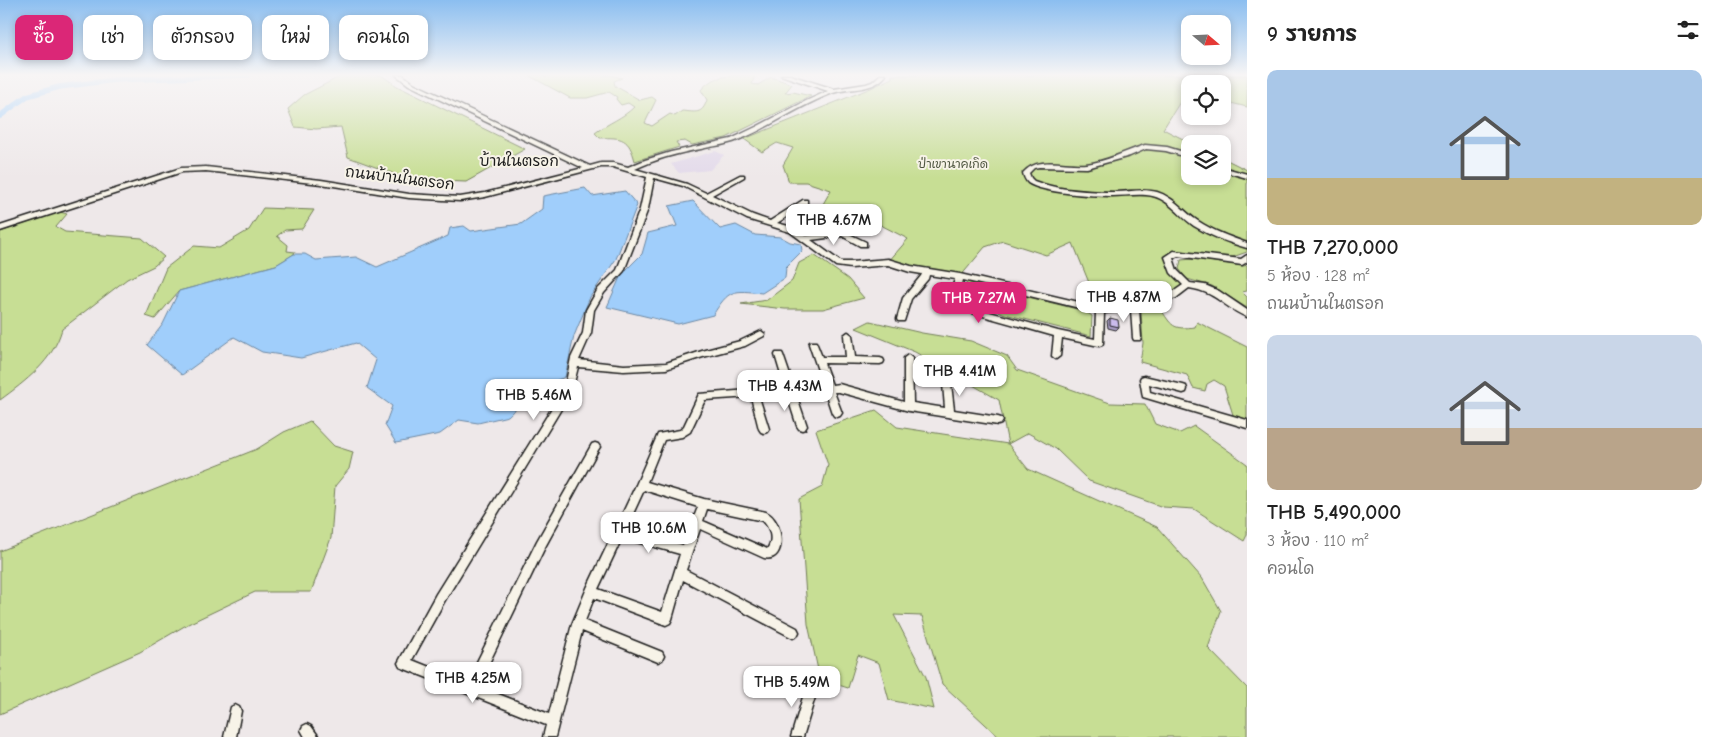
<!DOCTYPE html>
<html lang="th">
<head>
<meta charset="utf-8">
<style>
  :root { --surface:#fff; --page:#f6f6f6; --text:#222; --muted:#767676; --accent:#db2777 }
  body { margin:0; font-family:"Comic Neue","Playpen Sans Thai",sans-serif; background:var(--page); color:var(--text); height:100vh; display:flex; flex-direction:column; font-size:19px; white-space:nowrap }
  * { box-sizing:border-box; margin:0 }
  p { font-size:16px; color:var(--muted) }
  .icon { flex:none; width:28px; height:28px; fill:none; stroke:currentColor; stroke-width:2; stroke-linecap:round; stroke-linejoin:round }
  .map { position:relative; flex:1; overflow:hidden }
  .side { display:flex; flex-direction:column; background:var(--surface); width:475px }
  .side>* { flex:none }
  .banner { position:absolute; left:15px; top:15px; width:475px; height:45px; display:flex; gap:10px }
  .needle { width:32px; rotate:109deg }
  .fabs { position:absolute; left:1181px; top:15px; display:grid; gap:10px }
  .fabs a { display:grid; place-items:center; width:50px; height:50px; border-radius:10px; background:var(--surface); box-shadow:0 2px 8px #0003; font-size:25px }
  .price { position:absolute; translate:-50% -42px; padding:0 11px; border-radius:10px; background:#fff; color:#222; font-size:16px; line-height:32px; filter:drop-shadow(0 1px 2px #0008) }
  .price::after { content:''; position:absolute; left:50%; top:30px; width:15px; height:11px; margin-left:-8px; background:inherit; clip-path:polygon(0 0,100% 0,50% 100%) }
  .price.current { background:var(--accent); color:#fff }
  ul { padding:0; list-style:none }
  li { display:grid; align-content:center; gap:10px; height:265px; padding:0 20px }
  li span { display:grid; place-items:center; height:155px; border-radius:10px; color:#555 }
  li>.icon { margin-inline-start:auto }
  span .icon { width:90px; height:90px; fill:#fffc; stroke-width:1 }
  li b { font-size:21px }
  h2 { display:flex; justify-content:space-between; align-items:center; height:60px; padding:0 20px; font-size:21px }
  .pill { padding:0 18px; border-radius:10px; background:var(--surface); box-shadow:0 2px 8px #0003; font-size:18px; line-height:45px }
  .pill.current { background:var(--accent); color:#fff }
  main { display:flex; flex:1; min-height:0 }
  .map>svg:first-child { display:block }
  .built { fill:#e3daea }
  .green { fill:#c7de94; stroke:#727d58 }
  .water { fill:#a0cefb; stroke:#6b87a2 }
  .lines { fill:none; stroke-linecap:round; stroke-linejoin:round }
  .canal { stroke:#a0cefb; stroke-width:5.5 }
  .minor-casing { stroke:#1c1c1c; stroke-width:3 }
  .minor { fill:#f7f3e8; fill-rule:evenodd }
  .wall { fill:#aea1cb; stroke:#1c1c1c }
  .building { fill:#cabbec; stroke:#1c1c1c }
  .labels { text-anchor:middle; stroke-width:4; stroke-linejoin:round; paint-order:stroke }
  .far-park-label { font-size:12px; fill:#4f5640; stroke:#f7f3e8 }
  .far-quarter-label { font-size:15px; fill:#1c1c1c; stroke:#f7f3e8 }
  .street-label { font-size:15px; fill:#1c1c1c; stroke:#f7f3e8 }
</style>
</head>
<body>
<main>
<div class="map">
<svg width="1247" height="737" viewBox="0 0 1247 737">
  <rect width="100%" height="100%" fill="#eee8e9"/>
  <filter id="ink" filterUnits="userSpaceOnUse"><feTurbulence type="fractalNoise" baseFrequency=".02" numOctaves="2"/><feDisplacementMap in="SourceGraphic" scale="10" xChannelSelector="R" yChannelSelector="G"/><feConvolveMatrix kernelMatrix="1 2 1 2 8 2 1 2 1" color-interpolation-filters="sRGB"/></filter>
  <g filter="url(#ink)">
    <path class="built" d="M715,151l9,4 -14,15 -31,3 -8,-9z"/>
    <path class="green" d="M343,75h38l16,11 128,63 -59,33 -55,-2 -63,-23 -7,-30 -25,2 -21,-2 -7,-18 16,-14z
      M528,75h16l1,2 8,-2h58l11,3 -8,3 1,5 25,14 12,-3 4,3 -11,23 7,3 18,-12 5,2 7,-5c14,1 20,4 25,-11l-6,-10c13,-17 34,-14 54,-15l-3,9 6,1 13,-8 21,7 -7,9 8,-1 18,4 -85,42 -34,7 -7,-4 -9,1 3,5 -44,14c-6,-23 -13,-24 -35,-23l-5,-5c13,-10 28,-15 39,-26l-6,-4 -7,2 -5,-6 1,-2 -8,-5 -22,6h-17z
      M892,75h355v32l-24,-6 -1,-17h-32v10h-5l-22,35 30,15h-3v32h32l1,-18 24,12v82l-20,7 -51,-4 -4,12 14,19 -12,10 -74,14 -27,-67 -27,12 -43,-14 -18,6 -25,30 -72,-15 20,-23 -39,-20 -39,-5 -7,-10 8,-14 -25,-8h-17l-6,-17 10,-17 -16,-5 -15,9 -18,-13 127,-51 21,-10z
      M263,208l51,2 -12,19 -17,1 -8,6 11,9 -1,6 8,1 -1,2 -18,11 -97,26 -24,28 -9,-3 20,-48 28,-22 25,2 30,-18z
      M60,212l7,2 -11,13 9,5 77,6 22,19 -10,9 -27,13 -65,50c-9,32 -36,52 -62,71v-168z
      M814,255l34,24 16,19 -41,11h-38l-44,-5 26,-4 25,-19 7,-18z
      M1194,259l50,7 3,-1v26l-5,1 5,5v11l-35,-22 -25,-7 -8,-10 2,-9z
      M967,282l118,29 7,5 -1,20 -86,-22 -19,-9 -23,-5z
      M1160,308c12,18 12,22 35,19l2,-5 50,25v73l-13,-2 -10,-32 -10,-6 -7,4 -2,7 -12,-3 -6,-13 -47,-13 3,-19 -2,-32z
      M870,321l52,12 49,8 36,15 10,14 93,33 35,1 10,20 25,9 14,-7 53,38v71l-3,6 -50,-32 -31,-2 -74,-26 -33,-32 -28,-16 -20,11 20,25 129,58 45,51 19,33 -13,37 39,40v49h-248l-57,-53 -20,-68 -28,-1 32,62 8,32 -45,-9 -10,-37 -21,-8 -10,33 -28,-9 -12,-55 -9,-125 23,-12 6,-22 -12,-35 60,-20 21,17 111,17 -9,-44 -84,-48 -59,-24z
      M310,421l24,25 19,6 -4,17 -14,17 -4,52 -20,54h-56l-67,32 -48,28 -140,62v-163l257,-102 27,-17z"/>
    <path class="water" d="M585,188l7,8 33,-5 12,14 -21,54 -26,38 -16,39 -9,41 -25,10 3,10 -14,-1 -21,20 -30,7 -19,-3 -19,14 -44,9 -11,-18 7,-19 -25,-18 9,-28 -20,-17 -55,15 -39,-6 -28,-15 -52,38 -35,-30 16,-21 16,-33 97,-26 18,-11h11l11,6 40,-3 21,10 71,-31 2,-8 14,-2 7,5 50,-7 21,-15 1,-13z
      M693,201l27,28 16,-4 19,10 26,2 9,5 11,2 1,7 -16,16 -1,11 -23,15c-29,-3 -33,-4 -49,22l-35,9 -71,-17 14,-32 21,-21 6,-21 29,-7 -8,-20z"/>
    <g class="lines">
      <path class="canal" d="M0,116l27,-20 32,-9 55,-7 134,-5"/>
      <defs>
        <path id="minor" d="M396,75h7l10,8 177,83 11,-3h12l15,4 17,-7 26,-8 60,-13 25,-12 50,-26 22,-10 -47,-16h9l44,14 32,-5 6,-2 8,-7h6c-13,17 -35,12 -53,18 -33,12 -62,34 -95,47 -12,5 -25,6 -37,9 -23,4 -45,10 -66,20l52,15 19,9 34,-18h4v2l-32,18 41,20 17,6 33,-21h4v4l-30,19 19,5 10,8 37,-5 23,11v4h-6l-18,-10 -31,4 30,22h10l37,-3 23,7 49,8 140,33 42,-4 28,-9 13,-9 -12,-12 -6,-16 9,-6 67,8 6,-4v7l-5,3 -64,-9 -5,2 4,12 13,13 15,2 14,6 28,19v7c-23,-9 -30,-25 -58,-29l-13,10 -37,11 2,29 -1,2h-6l-1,-2 -2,-28 -27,3 -1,30 -1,2 -3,1 -37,-8 -2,18 -4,3 -4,-3 2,-20 -103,-29 -3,-5 7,-23 -26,-4 -1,4 -17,20 -7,22h-6l-1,-2 6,-21 18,-22 1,-2 -12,-2 -22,-7 -37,3 -15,-2 -46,-34 -43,-13 -64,-33 -29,-8 -6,31 -24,62 -20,22 -10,17 -3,23 -12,27 45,5 42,-2 36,-12 38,-10 21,-10 4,3 -1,2 -19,10 -42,11 -37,12 -42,2 -46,-4 -6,24 -128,211 -32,58 55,22 70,-141 55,-97 3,-1 3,1 2,3 -2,3 -53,97 -67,139 71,28 23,-90 15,-36 49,-103 22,-51 22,-4 4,-4 15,-32 50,-4 -2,-7 1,-2h6l3,9 28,-2 -10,-33 1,-2h6l1,2 11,32 29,-2 -14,-41 1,-2h6l6,15h24l-2,-22 4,-3 4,3 3,22 25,1 3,1 1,2 -1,2 -3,1 -56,-1 8,22 7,-1 65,18v-44l4,-3 4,3 1,45 32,5 -2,-24 1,-2h6l1,2 3,26 44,7 3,1 2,3 -2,3 -3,1 -89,-14 -70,-19h-5l8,21 -2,3 -3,1 -3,-1 -2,-3 -7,-21 -29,2 11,32 -2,3 -3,1 -3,-1 -2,-3 -10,-31 -28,2 10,32 -2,3 -3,1 -3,-1 -2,-3 -8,-32 -46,3 -15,32 -8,5 -18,3 -17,42 57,17 62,13c18,8 22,51 -2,46l-64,-29 -14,41 111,58 2,4 -2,4 -4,2 -4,-2 -106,-56 -11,39 -2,4 -4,2 -72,-27 -9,23 77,31 2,4 -2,4 -4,2 -76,-31 -27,106h-12l3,-12 -146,-58 -2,-4 38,-69 129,-207 6,-29 12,-25 3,-23 12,-21 19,-19 23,-61 7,-32 -34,-10h-12l-116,30 -25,4 -51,-3 -88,-14 -115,-13 -24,1 -182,59v-5l181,-58 25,-1 115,13 88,14 51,3 25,-4 98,-25 -174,-83zM963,280l133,32 -1,27 -37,-8 -101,-28zM644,490l54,17 -15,38 -57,-16zM707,509l56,12c7,7 11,19 4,28l-2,-1 -62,-27zM622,538l58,16 -18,58 -64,-23z
          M1145,145l22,2 23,7v4l-24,-7 -20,-2 -16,7 -43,12 -48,-1 -5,1 -5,5 2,5 3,3c23,9 57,11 81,11 14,0 28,-4 42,0 17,5 27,20 41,29 15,10 32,16 49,22v5c-18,-5 -37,-12 -53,-22 -16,-11 -27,-30 -48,-31 -11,-1 -23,1 -34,1 -19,0 -69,-3 -84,-13 -3,-3 -4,-6 -5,-10 15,-18 42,-7 63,-9 20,-2 40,-13 59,-19z
          M1222,167l25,7v4l-25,-7z
          M1144,376l39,9 3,1 1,3 -1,3 -3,1 -34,-9 1,8 97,28v8l-104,-31 -3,-18 1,-2z
          M812,681l4,2 2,4 -15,50h-12l15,-50 2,-4z
          M235,705l4,2 2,4 -5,26h-12l7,-30z
          M307,724l4,2 8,11h-14l-4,-7 2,-4z"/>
      </defs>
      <use href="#minor" class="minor-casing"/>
      <use href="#minor" class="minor"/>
    </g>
    <path class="wall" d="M1110,318l9,9 -3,3 -8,-2 -1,-7z"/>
    <path class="building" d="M1110,318l8,2 1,7 -9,-2z"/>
  </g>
  <linearGradient id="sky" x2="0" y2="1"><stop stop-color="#8bbef0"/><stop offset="0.42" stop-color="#f7f5f5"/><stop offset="1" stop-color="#f7f5f5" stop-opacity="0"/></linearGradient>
  <rect width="1247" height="178" fill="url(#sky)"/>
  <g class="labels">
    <g class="far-park-label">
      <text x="953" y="168">ป่าเขานาคเกิด</text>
    </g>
    <g class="far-quarter-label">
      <text x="519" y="166">บ้านในตรอก</text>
    </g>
    <g class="street-label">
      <text transform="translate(400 178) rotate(7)" y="5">ถนนบ้านในตรอก</text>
    </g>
  </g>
</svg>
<div class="fabs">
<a><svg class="needle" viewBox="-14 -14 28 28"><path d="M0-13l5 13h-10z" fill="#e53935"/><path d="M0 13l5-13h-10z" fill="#767676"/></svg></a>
<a><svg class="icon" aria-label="locate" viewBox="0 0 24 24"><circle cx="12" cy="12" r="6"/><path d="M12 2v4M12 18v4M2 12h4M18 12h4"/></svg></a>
<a><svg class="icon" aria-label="layers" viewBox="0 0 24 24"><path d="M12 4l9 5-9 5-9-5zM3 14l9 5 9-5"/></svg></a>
</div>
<b class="price" style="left:834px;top:246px">THB 4.67M</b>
<b class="price" style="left:1124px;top:323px">THB 4.87M</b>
<b class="price current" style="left:979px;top:324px">THB 7.27M</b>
<b class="price" style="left:960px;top:397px">THB 4.41M</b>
<b class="price" style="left:785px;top:412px">THB 4.43M</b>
<b class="price" style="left:534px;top:421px">THB 5.46M</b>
<b class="price" style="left:649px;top:554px">THB 10.6M</b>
<b class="price" style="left:473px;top:704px">THB 4.25M</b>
<b class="price" style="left:792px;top:708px">THB 5.49M</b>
<div class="banner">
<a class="pill current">ซื้อ</a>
<a class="pill">เช่า</a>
<a class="pill">ตัวกรอง</a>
<a class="pill">ใหม่</a>
<a class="pill">คอนโด</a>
</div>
</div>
<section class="side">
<h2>9 รายการ<svg class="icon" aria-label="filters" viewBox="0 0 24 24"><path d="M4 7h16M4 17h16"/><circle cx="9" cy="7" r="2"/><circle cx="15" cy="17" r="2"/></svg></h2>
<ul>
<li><span style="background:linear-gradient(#a9c7e8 70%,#c2b280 0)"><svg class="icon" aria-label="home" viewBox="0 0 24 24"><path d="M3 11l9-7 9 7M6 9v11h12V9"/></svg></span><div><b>THB 7,270,000</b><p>5 ห้อง · 128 m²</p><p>ถนนบ้านในตรอก</p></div></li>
<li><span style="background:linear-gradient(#c9d6e8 60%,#b9a48a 0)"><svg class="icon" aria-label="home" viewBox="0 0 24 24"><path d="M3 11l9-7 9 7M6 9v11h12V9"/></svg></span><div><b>THB 5,490,000</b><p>3 ห้อง · 110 m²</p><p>คอนโด</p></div></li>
</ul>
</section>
</main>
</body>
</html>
